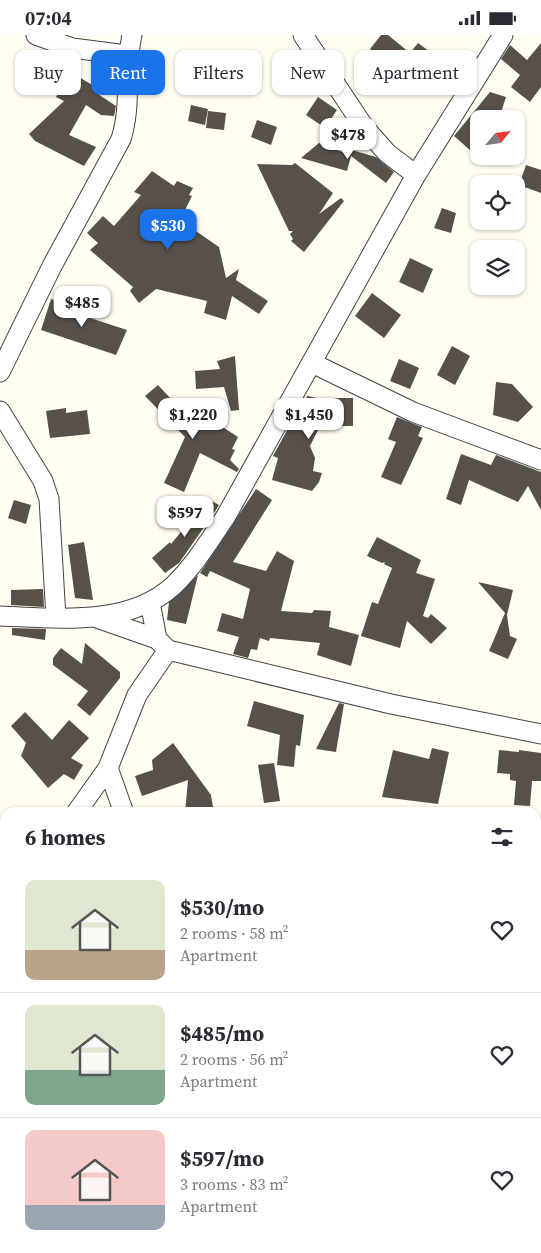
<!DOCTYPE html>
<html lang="en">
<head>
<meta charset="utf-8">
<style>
  :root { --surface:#fff; --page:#f2f2f3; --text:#2b2b33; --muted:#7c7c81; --line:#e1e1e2; --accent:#1a73e8 }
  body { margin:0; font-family:"Source Serif 4",serif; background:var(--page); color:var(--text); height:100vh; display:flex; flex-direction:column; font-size:19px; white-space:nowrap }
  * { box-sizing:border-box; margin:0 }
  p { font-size:16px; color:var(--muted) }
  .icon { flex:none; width:28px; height:28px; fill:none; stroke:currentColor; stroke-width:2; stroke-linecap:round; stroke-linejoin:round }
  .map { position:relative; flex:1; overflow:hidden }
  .drawer { position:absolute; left:0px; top:772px; width:541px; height:446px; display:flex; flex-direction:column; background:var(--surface); border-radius:15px 15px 0 0; box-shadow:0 1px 4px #0004 }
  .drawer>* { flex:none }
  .hud { position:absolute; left:15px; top:15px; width:511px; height:45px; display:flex; gap:10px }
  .needle { width:32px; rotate:61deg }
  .fabs { position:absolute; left:470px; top:75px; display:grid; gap:10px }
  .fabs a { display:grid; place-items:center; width:55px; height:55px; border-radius:10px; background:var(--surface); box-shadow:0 1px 4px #0004; font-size:25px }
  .price { position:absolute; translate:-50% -42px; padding:0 11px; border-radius:10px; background:#fff; color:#222; font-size:16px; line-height:32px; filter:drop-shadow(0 1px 2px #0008) }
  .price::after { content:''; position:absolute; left:50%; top:30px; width:15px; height:11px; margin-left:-8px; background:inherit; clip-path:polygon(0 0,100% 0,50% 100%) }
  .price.current { background:var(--accent); color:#fff }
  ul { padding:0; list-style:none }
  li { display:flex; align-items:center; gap:15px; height:125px; padding:0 25px }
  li+li { border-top:1px solid var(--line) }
  li span { display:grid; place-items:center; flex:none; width:140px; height:100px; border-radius:10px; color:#555 }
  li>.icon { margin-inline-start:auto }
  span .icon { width:60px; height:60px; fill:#fffc; stroke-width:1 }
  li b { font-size:21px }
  h2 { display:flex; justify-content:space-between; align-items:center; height:60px; padding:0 25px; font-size:21px }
  .chip { padding:0 18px; border-radius:10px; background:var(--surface); box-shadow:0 1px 4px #0004; font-size:18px; line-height:45px }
  .chip.current { background:var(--accent); color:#fff }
  .status { display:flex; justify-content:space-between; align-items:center; height:35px; padding:0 25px; background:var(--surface); direction:ltr }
  .status svg { height:14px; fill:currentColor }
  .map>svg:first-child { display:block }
  .building { fill:#58514b }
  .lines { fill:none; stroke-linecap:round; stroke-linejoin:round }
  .street-casing { stroke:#424242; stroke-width:21 }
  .street { stroke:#fff; stroke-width:19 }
</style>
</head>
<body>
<div class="status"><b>07:04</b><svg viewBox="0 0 49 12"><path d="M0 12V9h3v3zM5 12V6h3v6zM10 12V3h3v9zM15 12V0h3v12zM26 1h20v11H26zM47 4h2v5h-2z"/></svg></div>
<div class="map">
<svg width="541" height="1218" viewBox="0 0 541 1218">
  <rect width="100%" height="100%" fill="#fffef1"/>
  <path class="building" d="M381,0h7l22,18 8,-10 23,17 -18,23 -12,-9 -4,4 -37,-29z
    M541,8v44l-11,15 -19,-15 9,-12 -19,-16 9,-14 17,15z
    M71,37l26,16 -2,4 21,14 -2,10 -13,-1 -15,-10 -17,30 27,12 -12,19 -49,-25 -6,-7 35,-33 -8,-4z
    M490,57l16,5 -7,22h-20v39l-25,-22z
    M318,62l19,13 -12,18 -19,-13z
    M191,70l17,4 -3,16 -17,-4z
    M208,76l18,2 -2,17 -18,-2z
    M257,85l20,7 -6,18 -20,-8z
    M319,108l31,12 -9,-8 35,10 18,15 -8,11 -35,-27 -4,15 -46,-13z
    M295,128l38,30 -14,21 22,-16 3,3 -40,51 -13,-11 2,-2 -3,-5 3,-3h-4l-32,-67 35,1z
    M526,130l15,5v23l-22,-8z
    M152,136l22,15 3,-5 16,7 -4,7 3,1 -12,24 39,27 7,31 13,-9 -3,11 32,21 -9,13 -27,-18 -6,24 -22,-7 3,-12 -51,-12 -17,14 -9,-12 3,-4 -43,-37 8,-7 -11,-10 16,-17 11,10 27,-31 -7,-3z
    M442,173l14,5 -5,20 -17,-5z
    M410,223l23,11 -10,24 -24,-11z
    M372,258l29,22 -17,23 -29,-22z
    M51,264l32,11 -2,5 46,15 -11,25 -75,-25z
    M452,311l18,10 -15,29 -18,-10z
    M235,321l4,54 -8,1 -7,-24 -28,2 -1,-18 25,-2 -3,-8z
    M399,324l20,9 -9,21 -20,-8z
    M496,347l16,2 21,23 -15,15 -25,-7z
    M158,350l41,44 -1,-18 40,26 -6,12 3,1 -5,10 9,9 -2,3 -37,-19 -16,39 -20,-9 21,-46 -40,-41z
    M307,361l10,2h36v28h-33l-10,20 5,12 -2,13 9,2 -3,9 -7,9 -40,-11 6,-22 -5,-2 25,-46 6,-3z
    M66,373v5l21,-3 3,24 -40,4 -4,-27z
    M397,382l25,10 -4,9 5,2 -22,47 -20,-8 15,-35 -8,-3z
    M461,419l30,11 5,-10 45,17v38l-13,-24 -10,16 -49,-22 -8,25 -15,-6z
    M256,454l16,11 -39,62 33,9 11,-20 17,10 -13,50 31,2 2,-3 17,1 -2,16 30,8 -8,31 -34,-11 3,-12 -50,-5 -1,3 -9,-3 -3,12 -6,-1 -3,9 -15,-4 6,-17 -22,-6 5,-18 21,6 7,-30 -40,-18 -3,6 -7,-4z
    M208,464l11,6 -3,5 -37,53 -14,10 -13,-15 18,-16 1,2z
    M14,465l17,5 -5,19 -18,-6z
    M377,502l44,23 -5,13 19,6 -12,37 5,2 3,-4 16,14 -16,16 -24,-23 -7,27 -39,-12 11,-34 6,2 14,-36 -8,-4 1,-2 -3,1 -15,-7z
    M84,507l9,58 -18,-2 -7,-53z
    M198,540l-12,49 -19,-4 2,-18z
    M478,547l35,8 -6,25 3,21 7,3 -9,20 -19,-8 16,-38z
    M43,554l1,18 -33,-2v-15z
    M12,593l34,1 -1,11 -33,-5z
    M85,608l35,29v6l-30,38 -13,-11 11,-14 -35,-26v-7l8,-10 21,16z
    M254,666l50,14 -4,31 -4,-1 -2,22 -17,-2 3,-30 -33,-9z
    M339,668l5,1 -8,48 -20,-3z
    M25,677l27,28 17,-20 20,18 -18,20 12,7 -9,15 -10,-6 -16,14 -27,-32 5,-13 -15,-17z
    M173,708l38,52 3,18h-29l3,-33 -46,16 -7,-20 18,-6 -1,-10z
    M432,713l17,4 -11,52 -56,-7 11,-47 36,9z
    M499,715l20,2v-2l22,3v28h-9l-2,25 -16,-1 2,-24 -6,-1v-6l-13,-1z
    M274,728l6,38 -16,2 -6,-38z"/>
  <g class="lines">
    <defs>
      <path id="street" d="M36,0l36,13 55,7
        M303,0l61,92 23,26 29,22
        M312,328l101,49 128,48
        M0,337l52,-106 69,-127c11,-34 3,-69 11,-104
        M0,376l43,70 6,18 7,119
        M150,567l7,37
        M0,581c56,2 128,11 173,-30 21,-20 37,-46 53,-70l190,-341 87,-140
        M97,583l60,21 11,11 223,54 150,30
        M76,778l32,-45
        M124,778l-16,-45 29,-73 31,-45
        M0,905l5,-9
        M263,1214l1,4
        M371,1218l1,-4"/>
    </defs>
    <use href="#street" class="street-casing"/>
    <use href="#street" class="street"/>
  </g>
</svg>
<div class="fabs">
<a><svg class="needle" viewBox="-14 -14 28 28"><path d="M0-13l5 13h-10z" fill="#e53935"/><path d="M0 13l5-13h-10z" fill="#7c7c81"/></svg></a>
<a><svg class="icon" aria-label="locate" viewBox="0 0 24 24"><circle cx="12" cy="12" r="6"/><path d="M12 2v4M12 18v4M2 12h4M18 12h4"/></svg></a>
<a><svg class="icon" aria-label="layers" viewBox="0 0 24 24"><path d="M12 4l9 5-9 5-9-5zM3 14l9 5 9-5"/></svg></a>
</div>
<b class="price" style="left:348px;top:125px">$478</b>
<b class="price current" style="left:168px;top:216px">$530</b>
<b class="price" style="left:82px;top:293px">$485</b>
<b class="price" style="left:193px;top:405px">$1,220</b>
<b class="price" style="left:309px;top:405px">$1,450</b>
<b class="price" style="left:185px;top:503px">$597</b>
<div class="hud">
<a class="chip">Buy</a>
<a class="chip current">Rent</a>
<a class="chip">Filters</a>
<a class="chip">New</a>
<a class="chip">Apartment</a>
</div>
<section class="drawer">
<h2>6 homes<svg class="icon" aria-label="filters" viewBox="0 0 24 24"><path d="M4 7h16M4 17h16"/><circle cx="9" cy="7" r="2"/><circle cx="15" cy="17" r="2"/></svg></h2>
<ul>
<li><span style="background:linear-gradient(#dfe7d0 70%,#b9a48a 0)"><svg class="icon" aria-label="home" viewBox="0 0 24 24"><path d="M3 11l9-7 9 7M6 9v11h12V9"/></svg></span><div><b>$530/mo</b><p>2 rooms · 58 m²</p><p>Apartment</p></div><svg class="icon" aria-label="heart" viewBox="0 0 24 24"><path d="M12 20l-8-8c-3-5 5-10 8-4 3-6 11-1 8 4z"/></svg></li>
<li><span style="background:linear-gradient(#dfe7d0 65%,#7fa58c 0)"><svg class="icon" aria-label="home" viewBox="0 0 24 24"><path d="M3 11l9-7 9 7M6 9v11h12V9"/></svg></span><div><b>$485/mo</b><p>2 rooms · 56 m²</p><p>Apartment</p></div><svg class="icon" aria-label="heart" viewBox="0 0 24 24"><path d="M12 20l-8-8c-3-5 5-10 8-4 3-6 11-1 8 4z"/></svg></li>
<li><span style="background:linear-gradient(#f6c9c9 75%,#9aa5b1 0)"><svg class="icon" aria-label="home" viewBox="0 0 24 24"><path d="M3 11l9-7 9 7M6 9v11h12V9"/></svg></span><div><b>$597/mo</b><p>3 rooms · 83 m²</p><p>Apartment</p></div><svg class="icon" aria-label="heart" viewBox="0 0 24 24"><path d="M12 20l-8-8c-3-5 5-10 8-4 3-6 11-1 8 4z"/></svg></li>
</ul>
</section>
</div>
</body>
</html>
